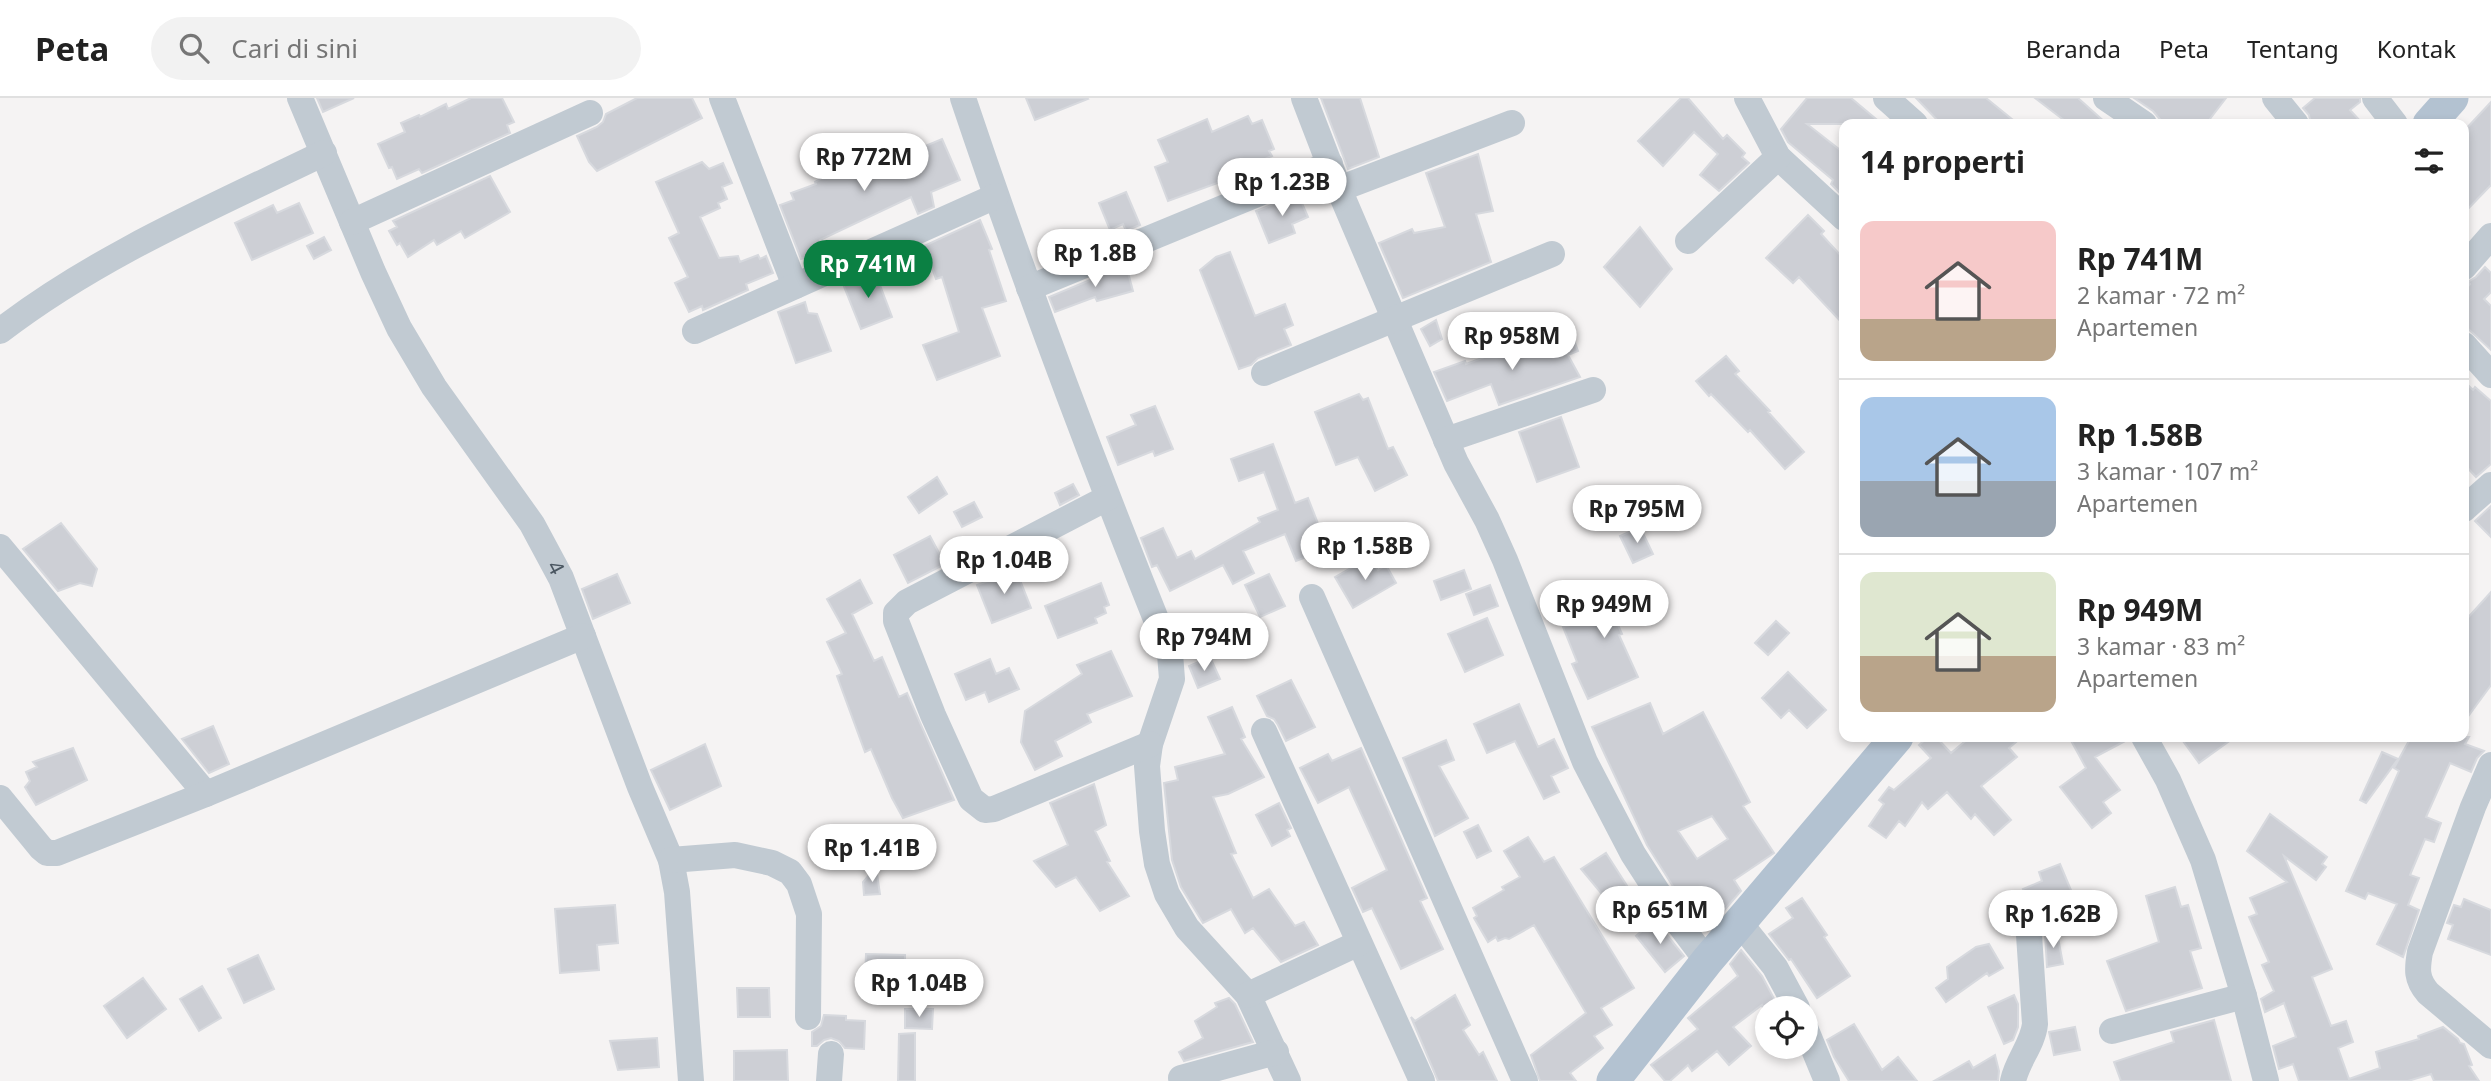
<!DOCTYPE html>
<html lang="id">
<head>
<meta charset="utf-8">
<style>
  :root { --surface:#fff; --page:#f2f2f2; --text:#222; --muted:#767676; --line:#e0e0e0; --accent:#0b8043 }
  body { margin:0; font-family:"Noto Sans",sans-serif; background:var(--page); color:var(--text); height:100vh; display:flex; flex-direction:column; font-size:26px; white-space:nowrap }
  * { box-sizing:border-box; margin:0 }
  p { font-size:23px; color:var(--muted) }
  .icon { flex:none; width:38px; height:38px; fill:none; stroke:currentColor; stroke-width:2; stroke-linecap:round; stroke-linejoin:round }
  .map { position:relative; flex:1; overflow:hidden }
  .drawer { position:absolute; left:1839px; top:21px; width:630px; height:623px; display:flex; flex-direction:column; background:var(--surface); border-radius:14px; box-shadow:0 4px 10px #0003 }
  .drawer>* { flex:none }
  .buttons { position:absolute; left:1755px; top:898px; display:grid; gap:14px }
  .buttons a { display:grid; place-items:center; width:63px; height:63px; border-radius:50%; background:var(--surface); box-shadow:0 4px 10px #0003; font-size:35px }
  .price { position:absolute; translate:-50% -60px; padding:0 16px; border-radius:24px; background:#fff; color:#222; font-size:23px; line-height:46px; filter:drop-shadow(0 2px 4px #0008) }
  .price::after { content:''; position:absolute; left:50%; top:42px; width:21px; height:16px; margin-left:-10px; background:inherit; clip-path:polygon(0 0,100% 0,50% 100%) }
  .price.on { background:var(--accent); color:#fff }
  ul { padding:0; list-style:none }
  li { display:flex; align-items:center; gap:21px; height:175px; padding:0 21px }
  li+li { border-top:2px solid var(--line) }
  li span { display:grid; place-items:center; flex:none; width:196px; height:140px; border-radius:14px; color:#555 }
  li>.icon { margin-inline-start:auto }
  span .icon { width:84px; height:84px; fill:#fffc; stroke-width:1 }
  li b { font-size:30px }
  h2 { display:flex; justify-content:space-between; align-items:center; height:84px; padding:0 21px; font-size:30px }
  header { display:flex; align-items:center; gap:42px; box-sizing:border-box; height:98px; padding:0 35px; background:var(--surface); border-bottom:2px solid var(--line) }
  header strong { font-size:33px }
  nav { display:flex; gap:38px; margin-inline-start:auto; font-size:24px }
  .search { width:490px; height:63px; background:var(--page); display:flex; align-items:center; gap:18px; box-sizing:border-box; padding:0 24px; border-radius:38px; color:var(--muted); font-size:26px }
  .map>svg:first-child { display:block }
  .building { fill:#cdcfd5; stroke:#d7d9de; stroke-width:2; fill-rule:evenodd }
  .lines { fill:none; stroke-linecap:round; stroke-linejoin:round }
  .minor { stroke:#c1cad2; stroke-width:26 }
  .major { stroke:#b3c2d1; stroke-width:33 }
  .labels { text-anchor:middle; stroke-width:5; stroke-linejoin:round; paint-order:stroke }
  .street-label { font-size:21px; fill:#4a5661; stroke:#fff }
</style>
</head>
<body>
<header>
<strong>Peta</strong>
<div class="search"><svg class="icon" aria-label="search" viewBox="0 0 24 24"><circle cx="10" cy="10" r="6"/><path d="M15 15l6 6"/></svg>Cari di sini</div>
<nav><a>Beranda</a><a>Peta</a><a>Tentang</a><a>Kontak</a></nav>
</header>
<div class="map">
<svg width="2491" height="983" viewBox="0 0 2491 983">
  <rect width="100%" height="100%" fill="#f5f3f3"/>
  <path class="building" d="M317,0h37l-31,14z
    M471,0h31l12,24 -7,3 3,8 -88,40 -3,-4 -22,10 -5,-12 -3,1 -11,-24 27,-12 -4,-9 18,-8 1,2 26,-13 2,5z
    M637,0h55l10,20 -105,53 -8,-9 -12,-26 20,-9 6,-5 3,-8z
    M1026,0h61l1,1 -53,21z
    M1321,0h39l19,59 -31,12z
    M1681,0h7l35,41 4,-4 18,18 -3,4 7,6 -30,28 -19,-16 18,-21 -24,-22 -31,34 -25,-25z
    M1807,0h44l31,26h-75l37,29v44l-13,-13 2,-4 -45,-38 -7,-13z
    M1916,0h70l32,26h-77z
    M2035,0h43l29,26h-38z
    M2134,0h92l-20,26h-42l-11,-13z
    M2315,0h45v4l-10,8 13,14h-52l-2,-9 -6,-7z
    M2491,4v83l-27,28v-82z
    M1248,18l4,8 10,-4 12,29 -5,2 3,5 -53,22 1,4 -52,19 -13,-34 13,-5 -10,-22 49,-21 5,13z
    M942,41l18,41 -29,12 3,15 -16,7 -7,-17 -91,43 4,11 -23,8 -21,-54 14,-5 -3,-7 25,-9 -1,-2 5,-3 -11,-23 14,-6 11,23 25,-11 4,10z
    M1478,56l15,57 -17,3 15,48 -88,36 -24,-55 33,-14 2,4 31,-6 -19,-54z
    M702,64l7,7 14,-6 9,20 -10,4 5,12 -9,4 2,5 -20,9 19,41 19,-2 2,6 18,-7 2,4 6,-3 7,17 -27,11 2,6 -45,20 -1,-4 -13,6 -14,-29 13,-6 -19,-39 10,-5 -23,-51z
    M490,78l20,36 -45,26 -4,-7 -24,14 -3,-5 -26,17 -8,-14 -3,2 -8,-14 8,-4 -4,-6z
    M1126,94l14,33 -14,6 -3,-7 -13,6 -11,-27z
    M1298,96l10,23 -16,7 3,9 -26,10 -13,-32z
    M299,105l14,30 -61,27 -17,-37 38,-18 4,8z
    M1808,117l16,16 -3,3 23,25v66l-45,-48 -6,6 -27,-25z
    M980,122l12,29 -3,1 17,51 -24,7 18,48 -63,24 -14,-35 36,-13 -17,-55 -6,2 -12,-33z
    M1640,129l32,42 -32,38 -36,-40z
    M324,139l7,13 -17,9 -7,-13z
    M1230,154l25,64 30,-12 8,21 -9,4 7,16 -33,13 -7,7 -12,4 -39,-99 16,-13z
    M1126,167l7,26 -36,10 -2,-4 -40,15 -6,-15z
    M2485,169l6,6v19l-7,7 7,7v44l-27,-25v-34l6,-7 -2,-2 8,-5z
    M875,174l17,45 -31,12 -18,-45z
    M805,204l3,11 9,1 14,37 -35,12 -18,-51z
    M1436,222l6,19 -12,7 -9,-17z
    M1572,237l6,16 -10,4 12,22 -81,28 -8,-21 -44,17 -13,-29 31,-11 1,3 48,-18 3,8z
    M1726,258l13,15 -4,3 35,37 -2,1 36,40 -19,17 -35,-39 -2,2 -37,-38 -2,2 -13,-15z
    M2464,283l9,9 2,-3 16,14v63l-15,13 -12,-13z
    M1359,296l4,6 5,-2 20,51 5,-2 14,28 -32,16 -17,-34 -22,8 -21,-53z
    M1155,308l18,43 -18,7 -2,-5 -35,14 -11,-28 29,-12 -5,-10z
    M1561,319l18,50 -42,15 -18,-50z
    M1273,346l22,59 13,-5 20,51 -32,12 -11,-27 -42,17 11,22 -21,11 -10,-19 -53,26 -13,-26 -5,2 -11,-29 22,-10 14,30 14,-7 4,8 65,-37 -2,-4 20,-8 -14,-38 -25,9 -8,-22z
    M937,379l10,17 -28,19 -11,-16z
    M1073,386l6,11 -19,10 -5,-12z
    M974,404l8,15 -20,10 -8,-15z
    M2491,408v31l-16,-16z
    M61,425l36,46 -5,17 -12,-3 -22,8 -35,-42z
    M1640,429l13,27 -20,9 -13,-27z
    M930,438l15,28 -37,19 -14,-28z
    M1370,459l8,13 8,-5 10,18 -43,25 -18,-31z
    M1016,472l15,38 -39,15 -15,-38z
    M1464,472l7,19 -30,11 -7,-19z
    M617,476l13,29 -37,16 -11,-30z
    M1269,476l16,32 -25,11 -15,-32z
    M860,482l12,23 -20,11 22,47 8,-4 17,40 8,-4 47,107 -51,18 -11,-20 -21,-49 -6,3 -28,-76 5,-2 -15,-32 19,-9 -19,-34z
    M1101,485l8,22 -5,2 2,6 -11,5 2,5 -39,15 -13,-32z
    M1638,486l11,28 -31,13 4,9 -3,1 19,42 -50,22 -16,-35 5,-2 -14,-35 7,-2 -4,-12z
    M1490,487l8,21 -24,9 -8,-21z
    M2491,494v93l-27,37v-100z
    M1487,520l16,37 -38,17 -17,-38z
    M1776,523l13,12 -21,22 -13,-12z
    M1111,553l21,45 -45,18 4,8 -36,19 7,15 -27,14 -14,-28 4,-31 57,-37 -5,-9z
    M1210,559l10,22 -22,9 -9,-22z
    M990,561l6,15 13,-6 10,21 -30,13 -4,-10 -19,8 -11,-26z
    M1788,574l38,38 -19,18 -18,-18 -8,8 -19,-20z
    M1291,582l24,47 -29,14 -8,-16 -4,-6 -7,-3 -10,-20z
    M1650,605l13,31 40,-22 47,90 -7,4 31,47 -40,27 7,11 -33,38 -16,-24 -6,2 -39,-62 -55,-118zM1712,718l16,23 -31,20 -19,-28z
    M1519,606l19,43 16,-8 14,29 -17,8 8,16 -15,7 -29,-58 -28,12 -13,-29z
    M1232,609l13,30 -4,2 23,38 -36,17 -15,3 23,56 -5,1 22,44 16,-9 26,37 9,-4 14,23 -37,17 -28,-34 -8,5 -14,-24 -28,14 -22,-36 -9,-27 -8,-77 14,-3 -3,-13 50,-13 -17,-37z
    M213,628l16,38 -20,9 -27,-34z
    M1928,639h8l15,16 19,-16h52l-13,11 8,9 -36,29 30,34 -17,15 -19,-21 -4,5 -24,-27 -19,17 -6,-7 -17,24 -6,-5 -13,17 -17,-12 15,-22 -5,-4 10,-13 5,3 37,-32 -12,-13z
    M2069,639h59l1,2 -34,18 25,33 -17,12 8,11 -19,15 -32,-41 26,-19z
    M2180,639h55l-36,26z
    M2411,639h58l-4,7 19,7 -7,7 -6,14 -21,-9 -24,54 15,6 -7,19 -9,-3 -15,36 9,3 -11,27 11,5 -16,47 -26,-13 20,-40 -29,-11 -3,6 -19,-8 53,-120 -5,-3z
    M1446,642l8,20 -15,6 29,52 -33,18 -32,-78z
    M705,646l16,42 -51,24 -19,-40z
    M73,650l14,32 -51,25 -11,-18 5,-6 -4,-9 11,-5 -4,-5z
    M1361,650l66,150 -7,3 23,48 -42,20 -29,-61 -9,4 -11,-24 35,-18 -38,-83 -31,16 -18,-35 28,-14 4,7z
    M2382,654l16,7 -32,44 -6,-3z
    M1094,686l12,41 -11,6 15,30 -3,1 22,34 -29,15 -24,-34 -20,10 -22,-26 34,-16 -18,-42z
    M1279,705l12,25 -4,2 3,6 -18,10 -16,-31z
    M2270,716l57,43 -5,7 4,3 -10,13 -32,-24 48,113 -20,8 19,49 15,-5 7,21 -15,6 11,31 31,-11 -4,-16 43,-13 -1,-3 25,-9 15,12 2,4 4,1 8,21 -3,1 10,15h-45l-3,-7 -23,7h-109l-6,-17 -14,5 -6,-23 23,-9 -12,-34 -19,9 -4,-13 13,-8 -12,-26 7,-3 -20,-45 8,-3 -7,-16 37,-16 -40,-31z
    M1478,727l13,26 -14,7 -13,-26z
    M1528,739l16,25 10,-5 80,131 -33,20 11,17 -18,11 9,12 -33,25 6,8h-36l-9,-26 55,-42 -52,-88 -25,14 -4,-1 -7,3 -2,-4 -8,5 -14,-24 3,-2 -4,-8 31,-18 -2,-3 18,-10 -16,-26z
    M1606,755l25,39 -20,13 -30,-36z
    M2060,766l13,31 -34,14 -9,-4 -7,-16 19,-8 -3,-9z
    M876,769l4,27 -16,1 -1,-13z
    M2175,789l6,20 7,-2 13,43 -11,3 12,37 -76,23 -19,-50 52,-19 -13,-46z
    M1802,800l25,37 -3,2 26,39 -33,22 -26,-39 -2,1 -20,-26 24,-16 -7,-10z
    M2464,801l27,11v45l-43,-16 5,-14 -6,-2 7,-18 7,2z
    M615,807l3,38 -21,2 2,25 -39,3 -5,-64z
    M1655,822l29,36 -19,16 -29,-36z
    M2057,834l6,32 -16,3 -2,-33z
    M1989,846l14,24 -14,8 -2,-3 -41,29 -10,-14 12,-9 -1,-12 29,-20z
    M1741,852l21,26 17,32h-16l-1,-3 -29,22 18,19 -22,19 -12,-14 -25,20 -4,-6 -18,16h-5l-14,-16 47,-36 -10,-11 50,-42 -8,-12z
    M866,856l39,1v31h-22v-7l-18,-1z
    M258,857l16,34 -30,14 -16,-34z
    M143,880l23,31 -39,29 -23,-32z
    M202,888l19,32 -22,13 -19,-32z
    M737,890h32l1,29h-32z
    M1455,897l15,30 -7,5 16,25 4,-3 14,29h-59l-27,-64 4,4z
    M2014,897l4,9v23l-5,13 -9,4 -16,-37z
    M1229,900l6,6 18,38 -69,19 -5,-9 24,-14 -8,-17 22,-14 -2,-4z
    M905,911h28l-1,20 -27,-1z
    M824,917l22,1v4l19,1 -1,28 -19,-1 -6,-7 -8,-3 -7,2 -7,6h-5v-14l9,-6z
    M2214,922l17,61h-110l-7,-19 60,-20 -3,-10z
    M1854,926l28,46 16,-13 19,24h-68l-15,-24 -7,-17z
    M2075,929l5,23 -26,5 -5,-23z
    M915,935v48h-17l1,-47z
    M657,940l2,29 -41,3 -8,-29z
    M787,952l1,31h-54v-30z
    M1995,957l4,16 -1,10h-64l35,-20 4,7z"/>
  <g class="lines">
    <g class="minor">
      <path id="s1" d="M300,0l73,174 26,56 35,59 98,137 29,54 79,209 31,73 6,32 14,189"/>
      <path d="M722,0l73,188"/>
      <path d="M963,0c63,188 133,373 207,556l2,25 -22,65 -3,22 5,65 5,33 10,30 20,34 61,67 40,86"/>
      <path d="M1304,0l35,91 117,274 31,57 18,40 80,202 48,92 40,62 34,45"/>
      <path d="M1747,0l31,59 66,61"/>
      <path d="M1886,0l29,26"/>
      <path d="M2106,0l38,26"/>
      <path d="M2275,0l21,26"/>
      <path d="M2375,0l20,26"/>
      <path d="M1339,91l173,-66"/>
      <path d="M352,124l238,-109"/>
      <path d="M1688,143l90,-84"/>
      <path d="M2464,169l27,-31"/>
      <path d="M1029,190l301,-124"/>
      <path d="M0,233c99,-76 213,-124 324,-178"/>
      <path d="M695,233l301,-135"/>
      <path d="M2464,247l27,30"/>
      <path d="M1264,275l288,-119"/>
      <path d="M1446,342l147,-50"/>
      <path d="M1107,400l-200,104 -11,11v8l37,94 38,84 14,11 9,-1 156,-65"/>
      <path d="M2464,411l27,-24"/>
      <path d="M0,449l206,247"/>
      <path d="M1312,499l213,484"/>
      <path d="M1264,633l158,350"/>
      <path d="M2144,639l24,43 35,80 41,136 22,85"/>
      <path d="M2491,667l-18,42 -53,145c-3,17 -4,27 8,41l63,53"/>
      <path d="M0,700l41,50 6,5h10l149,-59 377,-158"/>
      <path d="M671,762l64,-5 37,8 18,9 9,12 10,30 -1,103"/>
      <path d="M1739,824l36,45 22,41"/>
      <path d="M1248,897l111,-52"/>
      <path d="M1806,932l21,51"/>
      <path d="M2112,933l132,-35"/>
      <path d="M1181,980l95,-26"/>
      <path d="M829,983l2,-27"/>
      <path d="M2013,983c4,-20 20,-37 22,-57l-7,-104"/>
    </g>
    <path class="major" d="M2429,26l23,-26
      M1613,983l94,-120 190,-224"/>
  </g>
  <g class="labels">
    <g class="street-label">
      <text dy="7" stroke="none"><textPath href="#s1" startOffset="537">4</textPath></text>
    </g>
  </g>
</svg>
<div class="buttons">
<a><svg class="icon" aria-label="locate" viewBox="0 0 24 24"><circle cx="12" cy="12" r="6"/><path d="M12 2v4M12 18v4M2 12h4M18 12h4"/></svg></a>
</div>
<b class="price" style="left:864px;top:95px">Rp 772M</b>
<b class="price" style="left:1282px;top:120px">Rp 1.23B</b>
<b class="price" style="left:1095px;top:191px">Rp 1.8B</b>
<b class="price on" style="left:868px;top:202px">Rp 741M</b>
<b class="price" style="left:1512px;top:274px">Rp 958M</b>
<b class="price" style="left:1637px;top:447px">Rp 795M</b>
<b class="price" style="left:1365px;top:484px">Rp 1.58B</b>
<b class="price" style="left:1004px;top:498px">Rp 1.04B</b>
<b class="price" style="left:1604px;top:542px">Rp 949M</b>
<b class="price" style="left:1204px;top:575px">Rp 794M</b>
<b class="price" style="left:872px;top:786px">Rp 1.41B</b>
<b class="price" style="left:1660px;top:848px">Rp 651M</b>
<b class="price" style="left:2053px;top:852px">Rp 1.62B</b>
<b class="price" style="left:919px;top:921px">Rp 1.04B</b>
<section class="drawer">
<h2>14 properti<svg class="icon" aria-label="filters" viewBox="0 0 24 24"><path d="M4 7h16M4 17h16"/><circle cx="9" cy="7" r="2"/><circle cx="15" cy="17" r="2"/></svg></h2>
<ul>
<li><span style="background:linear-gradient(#f6c9c9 70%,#b9a48a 0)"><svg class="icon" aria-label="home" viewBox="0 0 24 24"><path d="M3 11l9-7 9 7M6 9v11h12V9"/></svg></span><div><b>Rp 741M</b><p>2 kamar · 72 m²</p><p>Apartemen</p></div></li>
<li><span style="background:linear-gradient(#a9c7e8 60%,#9aa5b1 0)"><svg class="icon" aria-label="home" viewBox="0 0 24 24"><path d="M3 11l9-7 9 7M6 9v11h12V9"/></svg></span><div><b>Rp 1.58B</b><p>3 kamar · 107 m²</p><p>Apartemen</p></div></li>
<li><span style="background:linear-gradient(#dfe7d0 60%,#b9a48a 0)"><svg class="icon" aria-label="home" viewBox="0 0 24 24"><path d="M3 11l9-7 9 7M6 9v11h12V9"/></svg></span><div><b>Rp 949M</b><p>3 kamar · 83 m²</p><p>Apartemen</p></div></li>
</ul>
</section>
</div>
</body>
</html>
